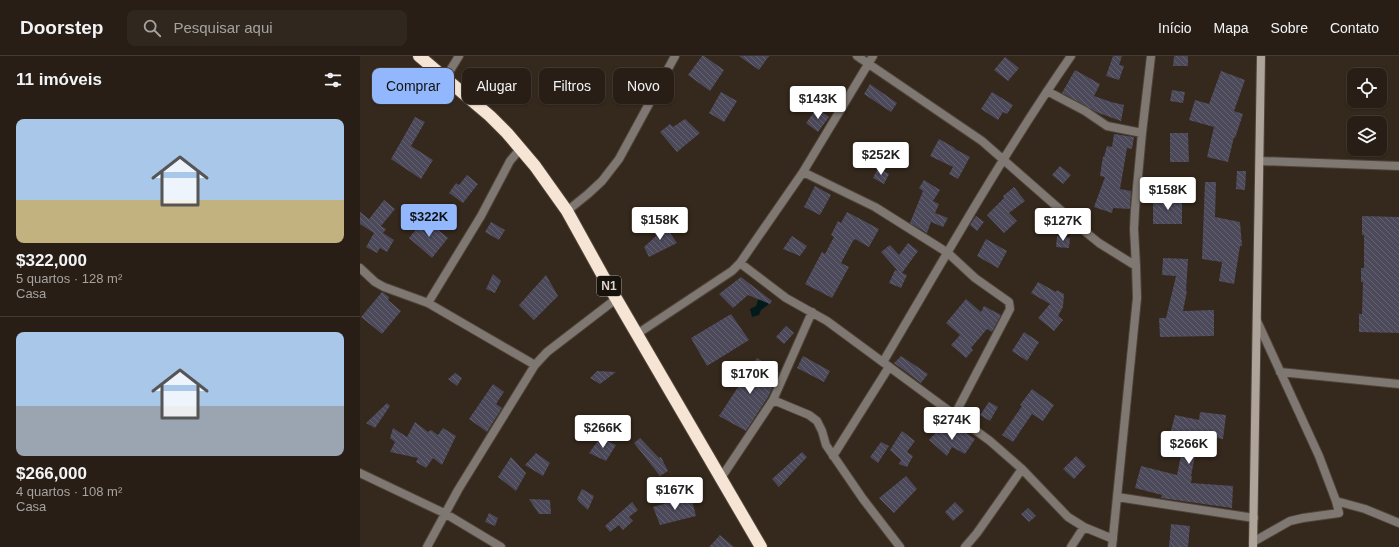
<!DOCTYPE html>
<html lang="pt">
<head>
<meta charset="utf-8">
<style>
  :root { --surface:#281e15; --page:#30271e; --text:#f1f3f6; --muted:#a5a2a0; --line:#443c34; --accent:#92b7fd }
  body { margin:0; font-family:Arial,sans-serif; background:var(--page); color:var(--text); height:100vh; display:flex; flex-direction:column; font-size:15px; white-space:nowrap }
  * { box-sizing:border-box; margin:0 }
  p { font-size:13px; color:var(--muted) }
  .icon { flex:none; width:22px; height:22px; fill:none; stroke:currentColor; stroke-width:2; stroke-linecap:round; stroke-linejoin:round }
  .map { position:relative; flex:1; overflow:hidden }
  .panel { display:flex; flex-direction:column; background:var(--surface); width:360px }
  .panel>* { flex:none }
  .top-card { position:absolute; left:12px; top:12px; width:380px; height:36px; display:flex; gap:8px }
  .fabs { position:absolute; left:987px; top:12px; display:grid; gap:8px }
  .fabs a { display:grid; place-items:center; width:40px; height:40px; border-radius:8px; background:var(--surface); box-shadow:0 1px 3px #0004,0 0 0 1px var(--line); font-size:20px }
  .price { position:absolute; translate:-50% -34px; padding:0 9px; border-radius:4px; background:#fff; color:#222; font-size:13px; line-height:26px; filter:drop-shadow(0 1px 2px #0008) }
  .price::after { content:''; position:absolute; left:50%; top:24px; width:12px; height:9px; margin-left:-6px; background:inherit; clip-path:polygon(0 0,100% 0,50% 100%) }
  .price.current { background:var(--accent); color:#111 }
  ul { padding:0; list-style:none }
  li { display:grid; align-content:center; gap:8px; height:212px; padding:0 16px }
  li+li { border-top:1px solid var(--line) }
  li span { display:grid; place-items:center; height:124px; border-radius:8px; color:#555 }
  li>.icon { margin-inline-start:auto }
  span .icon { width:72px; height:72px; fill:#fffc; stroke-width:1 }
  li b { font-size:17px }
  h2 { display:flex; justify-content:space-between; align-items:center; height:48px; padding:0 16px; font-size:17px }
  .pill { padding:0 14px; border-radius:8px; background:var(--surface); box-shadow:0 1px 3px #0004,0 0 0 1px var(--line); font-size:14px; line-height:36px }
  .pill.current { background:var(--accent); color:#111 }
  header { display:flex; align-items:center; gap:24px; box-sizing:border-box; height:56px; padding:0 20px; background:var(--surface); border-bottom:1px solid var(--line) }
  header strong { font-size:19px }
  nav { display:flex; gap:22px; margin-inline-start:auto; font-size:14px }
  .search { width:280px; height:36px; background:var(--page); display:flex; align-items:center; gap:10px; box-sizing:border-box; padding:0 14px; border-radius:8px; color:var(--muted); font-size:15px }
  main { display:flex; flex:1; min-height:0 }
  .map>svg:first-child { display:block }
  .water { fill:#031a1a }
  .building { fill:url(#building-back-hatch) }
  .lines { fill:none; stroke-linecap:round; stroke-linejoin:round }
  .street-casing { stroke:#504438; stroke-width:10 }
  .secondary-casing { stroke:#504438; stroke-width:10 }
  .highway-casing { stroke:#504438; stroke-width:14 }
  .street { stroke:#7f7872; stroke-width:8 }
  .secondary { stroke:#afa49a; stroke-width:8 }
  .highway { stroke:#f6e4d5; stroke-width:12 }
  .labels { text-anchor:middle; stroke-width:3; stroke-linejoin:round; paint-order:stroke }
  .shield { fill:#18120d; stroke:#a29a93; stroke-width:1 }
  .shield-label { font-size:12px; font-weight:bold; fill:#ddd5cd }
</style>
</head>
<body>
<header>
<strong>Doorstep</strong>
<div class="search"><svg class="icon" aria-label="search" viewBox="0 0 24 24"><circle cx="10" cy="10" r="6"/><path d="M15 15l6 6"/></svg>Pesquisar aqui</div>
<nav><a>Início</a><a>Mapa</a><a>Sobre</a><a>Contato</a></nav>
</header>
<main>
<section class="panel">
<h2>11 imóveis<svg class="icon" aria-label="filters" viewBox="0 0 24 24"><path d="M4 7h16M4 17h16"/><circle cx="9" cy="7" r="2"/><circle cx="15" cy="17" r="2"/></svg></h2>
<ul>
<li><span style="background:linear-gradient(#a9c7e8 65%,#c2b280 0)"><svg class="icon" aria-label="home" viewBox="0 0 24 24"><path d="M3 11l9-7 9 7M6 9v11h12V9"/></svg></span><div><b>$322,000</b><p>5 quartos · 128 m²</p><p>Casa</p></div></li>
<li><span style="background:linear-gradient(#a9c7e8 60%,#9aa5b1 0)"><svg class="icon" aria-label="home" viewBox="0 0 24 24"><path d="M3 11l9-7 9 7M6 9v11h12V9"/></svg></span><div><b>$266,000</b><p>4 quartos · 108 m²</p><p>Casa</p></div></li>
</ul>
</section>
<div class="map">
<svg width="1039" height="491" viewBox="0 0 1039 491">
  <defs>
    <pattern id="building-back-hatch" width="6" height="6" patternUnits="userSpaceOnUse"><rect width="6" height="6" fill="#4c495a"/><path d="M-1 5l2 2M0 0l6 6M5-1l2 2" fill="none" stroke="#656270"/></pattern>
  </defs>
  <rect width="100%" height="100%" fill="#35281c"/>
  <path class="water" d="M399,241l10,7 -8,6 -2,5 -7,2 -2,-8 6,-3z"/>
  <path class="building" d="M342,0h2l20,14 -14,21 -22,-16z
    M379,0h30l-10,14z
    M753,0h9l-3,9 5,1 -5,14 -13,-4z
    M814,0h14v10h-15z
    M645,1l14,11 -11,13 -14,-11z
    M715,14l25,14 -6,12 17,6 13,3 -3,16 -25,-9 -34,-19z
    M861,15l24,9 -11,31 9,3 -8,24 -1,-1 -6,25 -21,-5 7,-30 -25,-7 6,-20 14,4z
    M510,28l27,19 -6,9 -27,-18z
    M812,34l13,2 -2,11 -13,-2z
    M361,36l16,9 -13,21 -15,-9z
    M632,36l21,13 -6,9 -4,-2 -5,8 -17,-11z
    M457,52l12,9 -11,15 -12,-9z
    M55,61l10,5 -14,24 22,14 -12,19 -30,-20z
    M325,63l15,14 -23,19 -17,-20 10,-8 3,3z
    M810,77h18l1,29h-19z
    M754,78l20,3 -2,12 -5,-1 -7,41 11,2 -1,18 -17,-1 -1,5 -18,-6 11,-30 -5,-1 3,-20 1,1 3,-11 5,1z
    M579,83l16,9v1l15,8 -12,22 -9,-5 4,-7 -23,-11z
    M700,110l11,9 -8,9 -11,-9z
    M518,112l11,6 -5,10 -11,-6z
    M877,115h9l-1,19 -9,-1z
    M107,119l11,9 -15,19 -14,-10 7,-10 3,2z
    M564,124l16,10 -7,11 6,3 -4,9 13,5 -5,9 -12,-5 -4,11 -17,-10 13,-32 -4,-3z
    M845,126h11l-1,35 25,5 2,24h-2l-6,38 -15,-3 3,-19 -20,-3z
    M455,130l16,9 -11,20 -16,-8z
    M654,131l11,14 -16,12 8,8 -13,12 -17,-18 17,-17 -1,-2z
    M793,142h29v26h-29z
    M24,144l11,9 -14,17 5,3 -3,4 11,7 -7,12 -7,-4 -3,5 -11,-6 8,-14 -14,-9v-12l9,7z
    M487,156l32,17 -10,18 -14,-8 -2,2 -12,22 8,4 -17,31 -27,-14 17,-32 3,2 9,-17 -3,-2 7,-14 3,2z
    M616,160l8,6 -7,9 -7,-6z
    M1002,160l37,1v116l-40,-1v-18h3l1,-32h-2v-14h3v-33h-2z
    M65,163l23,19 -16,20 -23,-20z
    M131,166l14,8 -6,10 -14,-8z
    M303,167l14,20 -28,14 -5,-10 12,-11 -4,-7z
    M432,180l15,10 -7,10 -17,-7z
    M697,180l13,2 -1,10 -13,-1z
    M626,183l21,12 -9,17 -21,-12z
    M548,187l10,8 -16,22 5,2 -6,13 -12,-5 6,-13 3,1 -17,-19 9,-7 9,10z
    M803,202l25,1 -2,32h1l-4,20 31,-1v26l-54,1 -1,-19h7l10,-42 -14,-1z
    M133,218l8,7 -6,12 -9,-4z
    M186,219l12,21 -24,24 -15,-15z
    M381,221l31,24 -2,3 -22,-9 -15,13 -14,-14z
    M678,226l18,10 1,-2 7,4 -1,13 -5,9 5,4 -9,11 -16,-13 12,-14 -19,-11z
    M22,236l7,5 -1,3 13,11 -19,23 -21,-17z
    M606,243l15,13 3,-6 17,9 -9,17 -5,-3 -16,19 2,2 -7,8 -15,-13 9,-10 -14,-12z
    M371,258l18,26 -42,26 -16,-28z
    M426,270l8,7 -10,11 -8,-7z
    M664,276l15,10 -12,19 -15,-10z
    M443,300l27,15 -6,11 -27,-14z
    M541,300l27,18 -7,9 -27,-20z
    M397,302l22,15 -11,24 -22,34 -27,-15z
    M237,315l19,1 -16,12 -10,-6z
    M95,317l7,5 -5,8 -9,-7z
    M133,328l11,8 -8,12 6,4 -15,24 -18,-13z
    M672,333l22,16 -11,16 -11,-7 -19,28 -11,-7 20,-29 -2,-1z
    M629,346l9,5 -8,14 -10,-6z
    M27,347l3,3 -15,22 -9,-5z
    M840,356l26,3 -3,24 -24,-4 -8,41h1l-1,7 42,3 -1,22 -71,-10 1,-3 -27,-7 6,-22 36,9 6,-30 -15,-3 7,-27 24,5z
    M55,366l13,10 3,-2 7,5 5,-7 13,8 -14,29 -9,-7 -7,10 -10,-6 2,-4 -28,-6 5,-10 -5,-4 3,-10 14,9z
    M599,372l16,11 -10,15 -13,-7 -5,9 -18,-16 10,-11 14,8z
    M542,375l13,10 -8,11 6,4 -6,11 -8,-3 2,-4 -11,-10z
    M240,382l16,7 -10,16 -17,-8z
    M280,382l19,20 2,-1 7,14 -8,5 -26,-33z
    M521,386l8,4 -11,17 -8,-6z
    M442,396l5,5 -28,30 -7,-8z
    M176,397l14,10 -7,13 -18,-11z
    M716,400l10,10 -12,13 -11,-10z
    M151,401l15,16 -10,18 -18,-14z
    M546,420l11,13 -23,24 -15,-15z
    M222,433l12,7 -6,14 -9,-8 -2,-3z
    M331,440l5,20 -36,9 -7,-18z
    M169,443l21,1 1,14h-12z
    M272,446l6,8 -9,7 4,4 -10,9 -4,-5 -9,7 -5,-6z
    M595,446l9,9 -11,10 -8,-9z
    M668,452l8,8 -7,6 -8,-8z
    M129,457l9,5 -3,8 -10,-4z
    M811,468l19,2 -2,21h-19z
    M360,479l14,12h-25z"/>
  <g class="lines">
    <defs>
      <path id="street" d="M497,0l125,85 106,93 11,9 37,23
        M86,21l13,-21
        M687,35l38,20 22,15 35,7
        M900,105l139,5
        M443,116l72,35 73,46 27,25 34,24 1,7 -56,107
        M207,155l21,-17 14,-13 17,-22 56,-103
        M380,207l46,35 41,23 163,120 32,28 46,48 16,10 29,12
        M0,212l15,14 9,5 44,16 107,62
        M68,247l53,-87 29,-55 11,-13
        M897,265l62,135 17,45 29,8 34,14
        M277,278l95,-63 8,-8 63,-91 70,-116
        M523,306c61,-103 120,-208 188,-306
        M920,316l119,12
        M413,344l36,15 8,6 5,10 4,14 37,54 37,48
        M473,400l56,-89
        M0,417l86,41 55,33
        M361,422l52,-78 39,-88
        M757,441l137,21
        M893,486l37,-21 13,-3 36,-5 -3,-12
        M67,491l31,-57 77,-125 12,-13 69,-53
        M605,491l12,-14 45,-64
        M711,491l13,-20
        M752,491l25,-249 -1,-32 -2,-37 1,-20 7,-76 9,-77"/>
      <path id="secondary" d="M893,491l8,-491"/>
      <path id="highway" d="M59,0l71,60 17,17 28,33 32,45 36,65 158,271"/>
    </defs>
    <use href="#street" class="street-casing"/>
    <use href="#secondary" class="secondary-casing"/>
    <use href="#highway" class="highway-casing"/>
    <use href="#street" class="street"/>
    <use href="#secondary" class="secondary"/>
    <use href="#highway" class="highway"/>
  </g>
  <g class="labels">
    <rect class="shield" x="237" y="220" width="24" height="20" rx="3"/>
    <g class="shield-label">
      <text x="249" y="234">N1</text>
    </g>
  </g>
</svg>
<div class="fabs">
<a><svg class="icon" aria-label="locate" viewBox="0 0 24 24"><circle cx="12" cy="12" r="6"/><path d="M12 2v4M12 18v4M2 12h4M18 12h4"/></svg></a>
<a><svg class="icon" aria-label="layers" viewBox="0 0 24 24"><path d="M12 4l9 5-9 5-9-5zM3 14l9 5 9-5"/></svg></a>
</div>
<b class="price" style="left:458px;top:64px">$143K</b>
<b class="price" style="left:521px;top:120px">$252K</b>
<b class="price" style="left:808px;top:155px">$158K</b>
<b class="price current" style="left:69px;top:182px">$322K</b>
<b class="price" style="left:300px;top:185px">$158K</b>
<b class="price" style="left:703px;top:186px">$127K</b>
<b class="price" style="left:390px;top:339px">$170K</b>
<b class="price" style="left:592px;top:385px">$274K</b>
<b class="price" style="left:243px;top:393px">$266K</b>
<b class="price" style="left:829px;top:409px">$266K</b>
<b class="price" style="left:315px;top:455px">$167K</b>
<div class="top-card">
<a class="pill current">Comprar</a>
<a class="pill">Alugar</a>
<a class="pill">Filtros</a>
<a class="pill">Novo</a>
</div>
</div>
</main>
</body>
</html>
